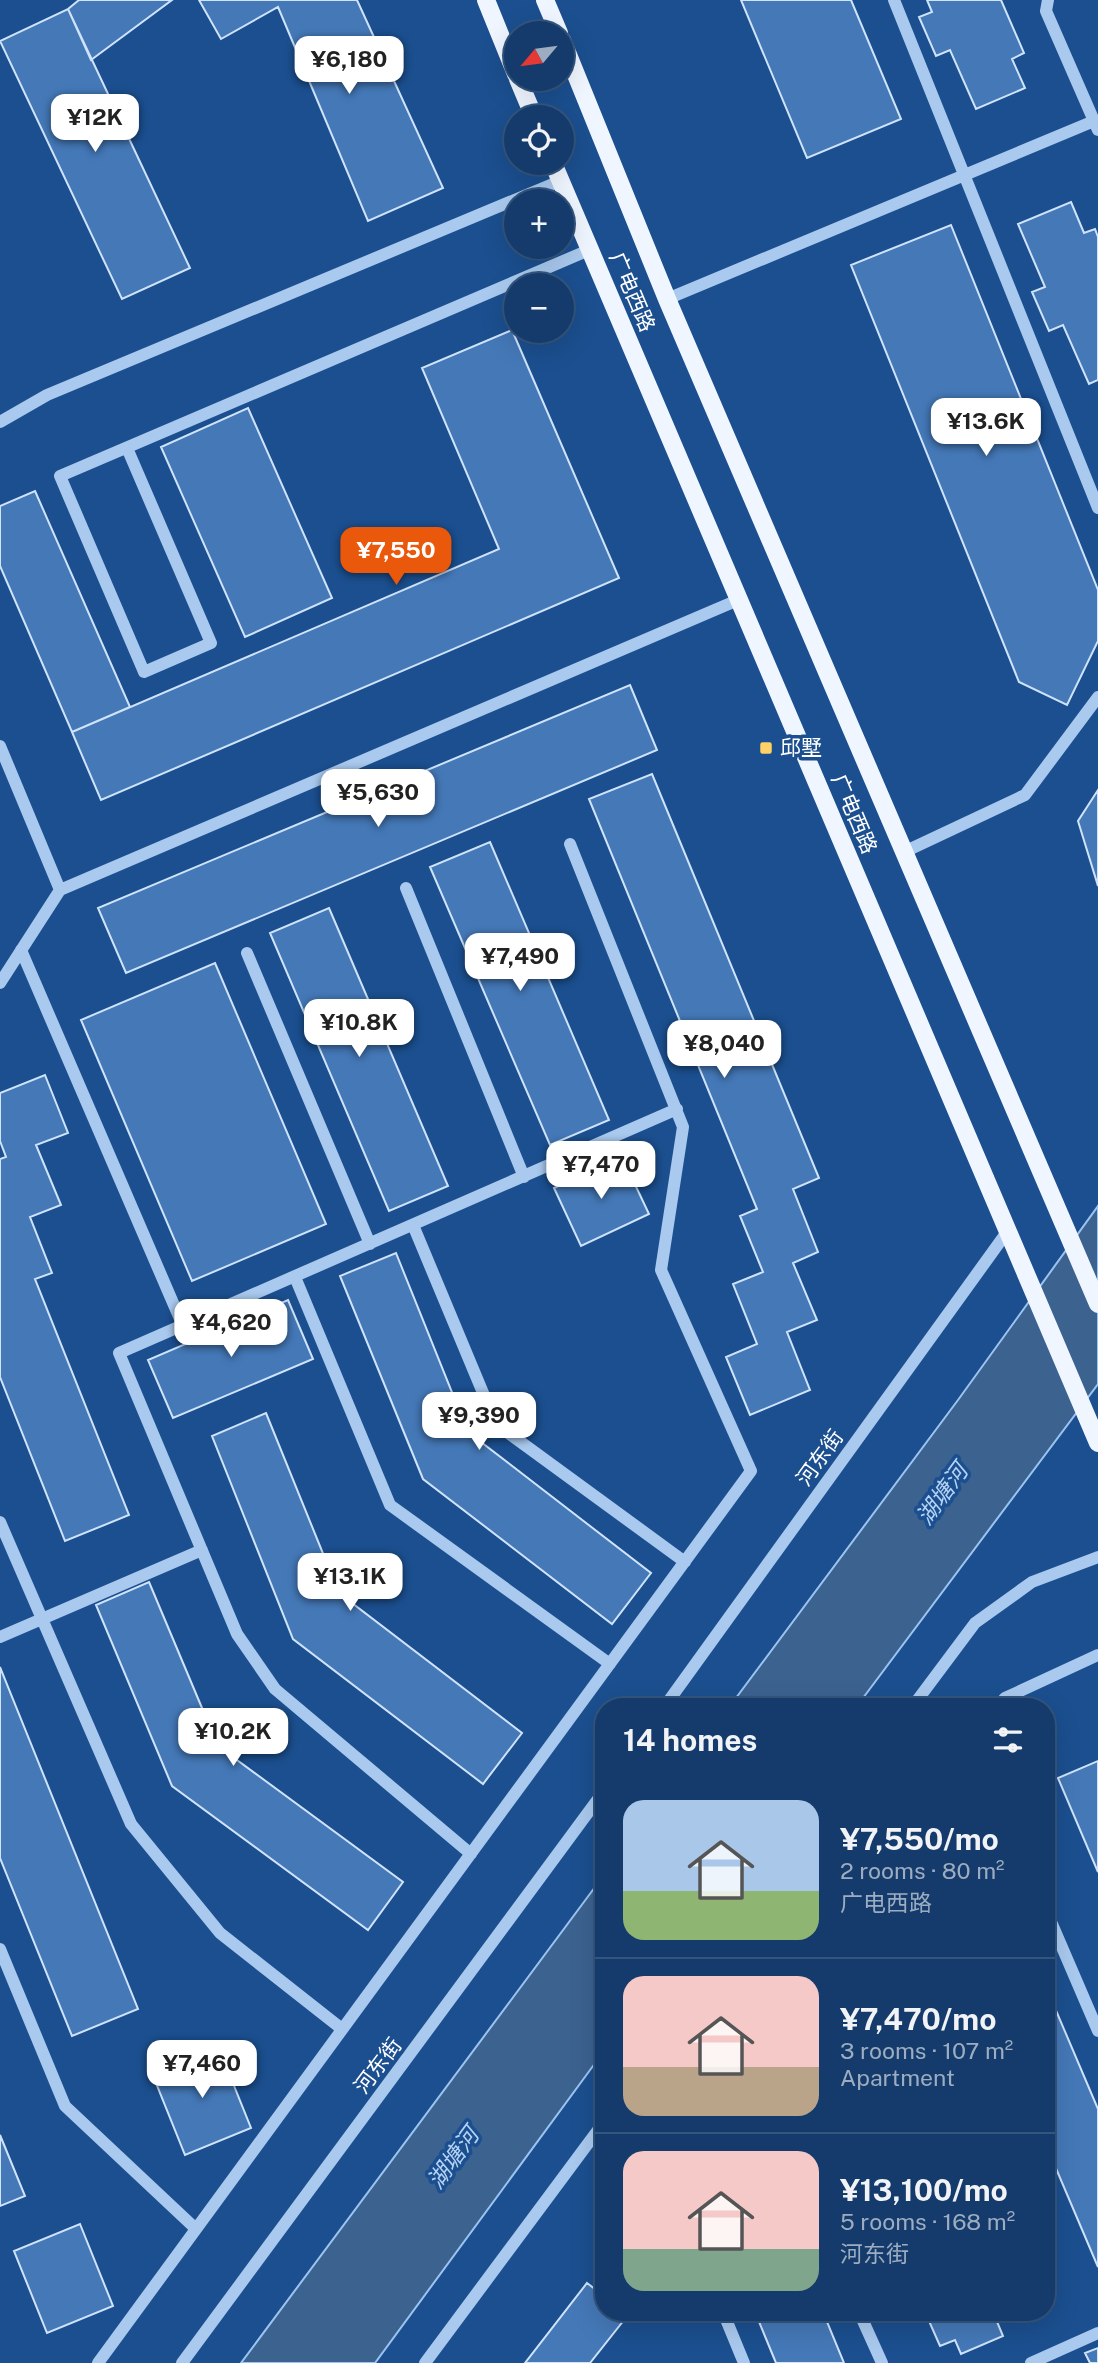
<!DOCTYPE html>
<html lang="en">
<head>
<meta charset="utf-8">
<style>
  :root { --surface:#143b6b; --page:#214673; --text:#f1f3f6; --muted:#9dadc1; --line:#33557e; --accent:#ea580c }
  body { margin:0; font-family:"Public Sans","Noto Sans SC",sans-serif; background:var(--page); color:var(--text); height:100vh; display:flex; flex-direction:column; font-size:26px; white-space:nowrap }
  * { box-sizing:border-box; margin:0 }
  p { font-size:23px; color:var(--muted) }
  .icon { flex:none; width:38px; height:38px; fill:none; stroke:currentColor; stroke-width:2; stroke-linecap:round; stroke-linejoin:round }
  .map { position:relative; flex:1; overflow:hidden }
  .panel { position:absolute; left:595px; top:1698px; width:460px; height:623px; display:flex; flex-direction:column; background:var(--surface); border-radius:28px; box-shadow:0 7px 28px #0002,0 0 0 2px var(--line) }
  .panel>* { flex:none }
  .needle { width:46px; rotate:241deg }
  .fabs { position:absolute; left:504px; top:21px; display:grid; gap:14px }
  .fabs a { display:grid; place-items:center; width:70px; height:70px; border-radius:50%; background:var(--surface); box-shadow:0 7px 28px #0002,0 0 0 2px var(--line); font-size:35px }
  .price { position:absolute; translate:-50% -60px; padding:0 16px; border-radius:14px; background:#fff; color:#222; font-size:23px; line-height:46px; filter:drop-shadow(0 2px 4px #0008) }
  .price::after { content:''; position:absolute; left:50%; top:42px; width:21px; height:16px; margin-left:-10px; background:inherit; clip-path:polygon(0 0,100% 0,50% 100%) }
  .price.active { background:var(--accent); color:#fff }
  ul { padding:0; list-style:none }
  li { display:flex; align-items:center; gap:21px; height:175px; padding:0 28px }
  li+li { border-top:2px solid var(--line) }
  li span { display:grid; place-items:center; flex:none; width:196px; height:140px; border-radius:21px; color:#555 }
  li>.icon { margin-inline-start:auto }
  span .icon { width:84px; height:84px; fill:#fffc; stroke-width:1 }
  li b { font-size:30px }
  h2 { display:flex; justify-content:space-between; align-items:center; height:84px; padding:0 28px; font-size:30px }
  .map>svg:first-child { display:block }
  .water { fill:#3c6290; stroke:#9cc4f0; stroke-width:2 }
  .building { fill:#4478b7; stroke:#cfe3fa; stroke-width:2 }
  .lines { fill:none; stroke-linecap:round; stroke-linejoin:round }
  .minor { stroke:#a9c9ee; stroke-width:12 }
  .major { stroke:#f0f6ff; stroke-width:18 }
  .poi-dot { fill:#ffd166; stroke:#1b4f8f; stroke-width:2.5 }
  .labels { text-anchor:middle; stroke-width:7; stroke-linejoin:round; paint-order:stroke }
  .street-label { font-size:21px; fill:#fff; stroke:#1b4f8f }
  .poi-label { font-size:21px; fill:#fff; stroke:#1b4f8f; text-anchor:start }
  .water-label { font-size:23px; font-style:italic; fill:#b5d3f5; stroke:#1b4f8f }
</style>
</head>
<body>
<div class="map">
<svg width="1098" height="2363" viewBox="0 0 1098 2363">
  <rect width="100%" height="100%" fill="#1b4f8f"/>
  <path class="water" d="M1098,1206v178l-241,322h-127l228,-306z
    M604,1875v176l-229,312h-134z"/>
  <path class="building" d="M79,0h93l-81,60 -23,-51z
    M199,0h158l86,188 -75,33 -90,-214 -57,32z
    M741,0h110l50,119 -94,39z
    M927,0h74l23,53 -12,6 13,29 -49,21 -26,-59 -14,6 -17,-39 13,-5z
    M68,9l122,259 -68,31 -122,-258z
    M1071,202l13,31 11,-4 3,8v143l-9,4 -26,-59 -14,6 -17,-39 13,-5 -27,-63z
    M951,225l147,365v51l-31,64 -48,-23 -168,-417z
    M512,330l107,248 -518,222 -29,-68 427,-183 -77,-181z
    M248,408l84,190 -87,39 -84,-190z
    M35,491l95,216 -58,25 -72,-166v-60z
    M630,685l27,65 -531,223 -28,-65z
    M652,774l167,404 -26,11 25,63 -25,11 24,57 -30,12 23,58 -60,25 -24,-58 31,-13 -24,-60 30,-12 -23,-56 17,-7 -168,-410z
    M1098,790v96l-20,-65z
    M490,842l119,278 -59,25 -120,-278z
    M329,908l119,278 -59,25 -119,-278z
    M215,963l111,261 -134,57 -111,-261z
    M45,1075l23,58 -32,12 25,60 -31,12 22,56 -17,6 94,236 -64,26 -65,-164v-218l6,-2 -6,-16v-48z
    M622,1157l27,57 -68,32 -27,-58z
    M396,1253l72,179 183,141 -39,51 -189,-145 -83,-203z
    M288,1300l25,59 -140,59 -25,-58z
    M266,1413l73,180 183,140 -39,51 -190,-145 -81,-203z
    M149,1582l69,164 185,136 -35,48 -196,-144 -76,-181z
    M0,1667l138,342 -66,27 -72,-178z
    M1098,1761v111l-40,-94z
    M1046,1987l52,122v158l-52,-122z
    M218,2046l33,82 -66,27 -33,-82z
    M0,2135l25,61 -25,10z
    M80,2224l33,82 -66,27 -33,-82z
    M587,2283l17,13v16h20l4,3 -38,48h-65z
    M755,2312h68l21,51h-68z
    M925,2312h68l10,24 -42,18 -6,-14 -15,6z
    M1098,2348v15h-8l-5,-10z"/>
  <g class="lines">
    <path class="minor" d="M894,0l204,508
      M1048,0l-2,11 52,119
      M667,299l427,-178
      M0,422l47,-27 513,-214
      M127,448l84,195 -67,29 -84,-196 529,-226
      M0,746l60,144
      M904,852l121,-57 73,-98
      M406,888l118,289
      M21,950l162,376
      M247,953l123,291
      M0,983l60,-93 678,-290
      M413,1225l83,199 189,138
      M295,1277l95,228 220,159
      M0,1522l131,302 89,109 122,96
      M0,1637l202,-87
      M665,1706l342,-474
      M913,1706l62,-83 57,-41 66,-25
      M998,1706l7,-8 93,-43
      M471,1854l-196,-165 -38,-55 -118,-281 558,-244
      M1046,1910l52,121
      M0,1949l65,157 131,123
      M723,2312l21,51
      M859,2312l23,51
      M1033,2312l1,2
      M98,2363l653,-892 -90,-201 22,-143 -113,-283
      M182,2363l422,-572
      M425,2363l179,-241
      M1031,2363l67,-30"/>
    <path class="major" d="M486,0l30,74
      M545,0l14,33
      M562,40l105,259 431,1005
      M518,79l16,38
      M553,163l545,1280"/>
  </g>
  <rect class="poi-dot" x="759" y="741" width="14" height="14" rx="3.5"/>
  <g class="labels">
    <g class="street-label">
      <text transform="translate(632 292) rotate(67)" y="7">广电西路</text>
      <text transform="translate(854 814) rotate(67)" y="7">广电西路</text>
      <text transform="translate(820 1458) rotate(-54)" y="7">河东街</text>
      <text transform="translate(378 2066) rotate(-53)" y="7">河东街</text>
    </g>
    <g class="poi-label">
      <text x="780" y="755">邱墅</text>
    </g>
    <g class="water-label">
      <text transform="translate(942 1494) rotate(-54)" y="8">湖塘河</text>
      <text transform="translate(453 2158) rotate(-54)" y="8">湖塘河</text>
    </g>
  </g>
</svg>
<div class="fabs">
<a><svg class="needle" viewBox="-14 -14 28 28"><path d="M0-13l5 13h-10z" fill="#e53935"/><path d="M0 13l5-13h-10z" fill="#9dadc1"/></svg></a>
<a><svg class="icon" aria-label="locate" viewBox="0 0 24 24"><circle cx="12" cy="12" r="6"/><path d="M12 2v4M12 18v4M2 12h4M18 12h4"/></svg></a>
<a>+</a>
<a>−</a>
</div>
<b class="price" style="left:349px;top:96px">¥6,180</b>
<b class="price" style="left:95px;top:154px">¥12K</b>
<b class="price" style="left:986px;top:458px">¥13.6K</b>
<b class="price active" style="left:396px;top:587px">¥7,550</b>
<b class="price" style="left:378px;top:829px">¥5,630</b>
<b class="price" style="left:520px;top:993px">¥7,490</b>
<b class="price" style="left:359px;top:1059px">¥10.8K</b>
<b class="price" style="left:724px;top:1080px">¥8,040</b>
<b class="price" style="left:601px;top:1201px">¥7,470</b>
<b class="price" style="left:231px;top:1359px">¥4,620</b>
<b class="price" style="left:479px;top:1452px">¥9,390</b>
<b class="price" style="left:350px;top:1613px">¥13.1K</b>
<b class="price" style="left:233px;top:1768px">¥10.2K</b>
<b class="price" style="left:202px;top:2100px">¥7,460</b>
<section class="panel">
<h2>14 homes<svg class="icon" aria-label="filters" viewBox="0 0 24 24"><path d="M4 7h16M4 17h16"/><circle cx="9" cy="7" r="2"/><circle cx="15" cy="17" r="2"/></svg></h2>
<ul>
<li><span style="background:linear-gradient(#a9c7e8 65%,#8fb573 0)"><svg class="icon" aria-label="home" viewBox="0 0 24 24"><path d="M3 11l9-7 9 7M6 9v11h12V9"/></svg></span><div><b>¥7,550/mo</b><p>2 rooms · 80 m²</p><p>广电西路</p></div></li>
<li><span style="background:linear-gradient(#f6c9c9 65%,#b9a48a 0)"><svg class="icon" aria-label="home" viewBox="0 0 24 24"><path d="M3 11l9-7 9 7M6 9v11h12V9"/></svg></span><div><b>¥7,470/mo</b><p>3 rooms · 107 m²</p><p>Apartment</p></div></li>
<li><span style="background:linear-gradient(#f6c9c9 70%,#7fa58c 0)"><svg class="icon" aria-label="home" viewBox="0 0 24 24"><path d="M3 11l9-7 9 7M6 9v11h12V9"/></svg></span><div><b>¥13,100/mo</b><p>5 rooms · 168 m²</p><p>河东街</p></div></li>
</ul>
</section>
</div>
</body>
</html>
